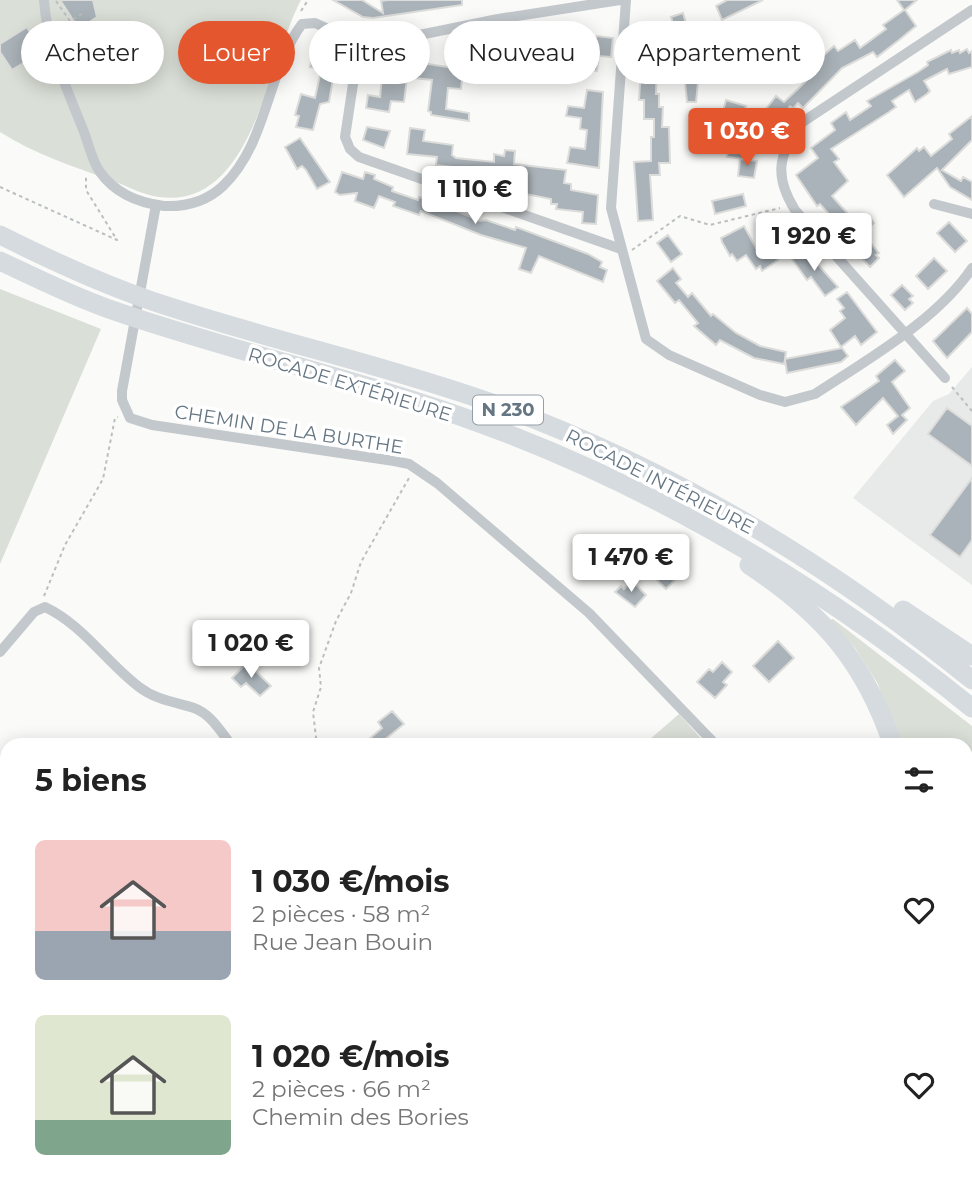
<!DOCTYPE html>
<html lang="fr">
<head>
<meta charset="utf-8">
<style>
  :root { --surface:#fff; --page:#f2f2f2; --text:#222; --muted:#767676; --accent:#e4572e }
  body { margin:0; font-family:Montserrat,sans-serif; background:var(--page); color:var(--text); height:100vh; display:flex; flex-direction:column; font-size:26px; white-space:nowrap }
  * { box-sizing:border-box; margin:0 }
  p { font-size:23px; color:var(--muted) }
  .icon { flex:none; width:38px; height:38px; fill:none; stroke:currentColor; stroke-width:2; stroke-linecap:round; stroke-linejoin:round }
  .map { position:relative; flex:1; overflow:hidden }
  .details { position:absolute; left:0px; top:738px; width:973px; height:450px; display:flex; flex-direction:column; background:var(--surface); border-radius:21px 21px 0 0; box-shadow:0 4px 18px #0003 }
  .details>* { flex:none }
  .hud { position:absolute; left:21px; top:21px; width:931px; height:63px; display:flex; gap:14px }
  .price { position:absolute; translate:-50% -60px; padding:0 16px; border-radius:7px; background:#fff; color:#222; font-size:23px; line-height:46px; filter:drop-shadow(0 2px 4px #0008) }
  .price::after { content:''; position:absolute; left:50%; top:42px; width:21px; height:16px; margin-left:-10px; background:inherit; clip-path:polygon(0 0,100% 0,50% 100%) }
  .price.on { background:var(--accent); color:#fff }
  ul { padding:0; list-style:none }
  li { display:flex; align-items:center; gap:21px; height:175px; padding:0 35px }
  li span { display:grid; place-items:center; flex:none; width:196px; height:140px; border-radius:10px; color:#555 }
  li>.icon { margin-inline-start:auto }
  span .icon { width:84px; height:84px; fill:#fffc; stroke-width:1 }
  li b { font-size:30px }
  h2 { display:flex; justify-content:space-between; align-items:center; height:84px; padding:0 35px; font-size:30px }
  .chip { padding:0 24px; border-radius:32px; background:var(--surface); box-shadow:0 4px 18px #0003; font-size:24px; line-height:63px }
  .chip.on { background:var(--accent); color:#fff }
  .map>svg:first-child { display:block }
  .built { fill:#e8e9e9 }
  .green { fill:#dadfd7 }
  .building { fill:#aab3b9; stroke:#dcdcda; stroke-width:2 }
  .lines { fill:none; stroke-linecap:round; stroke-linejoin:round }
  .path { stroke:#bbbfc2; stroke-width:2; stroke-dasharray:3.5 3.5; stroke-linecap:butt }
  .service { stroke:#c3c8cc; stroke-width:5 }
  .minor { stroke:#c3c8cc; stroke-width:10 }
  .primary { stroke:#d6dbdf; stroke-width:18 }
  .trunk { stroke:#d6dbdf; stroke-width:19 }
  .labels { text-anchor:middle; stroke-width:7; stroke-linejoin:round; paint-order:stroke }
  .shield { fill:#fff; stroke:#939fa8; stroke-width:2 }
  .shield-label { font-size:18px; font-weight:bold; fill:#657683 }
  .street-label { font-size:19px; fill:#657683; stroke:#fff }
</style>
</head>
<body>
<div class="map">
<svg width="972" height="1188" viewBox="0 0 972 1188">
  <rect width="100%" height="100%" fill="#fafaf8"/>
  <path class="built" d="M972,367v218l-119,-87 80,-97 16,-7z"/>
  <path class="green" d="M0,0h301c-33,61 -48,210 -142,197 -16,-2 -32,-11 -46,-16 -38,-14 -79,-27 -113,-49z
    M0,289l101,40 -101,235z
    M833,619l139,107v70l-6,4v-54l-69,-1 -19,-61 -23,-36 -25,-28z
    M679,714l28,31 -65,1z
    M972,818v118l-6,-6v-107z"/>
  <path class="building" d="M60,0h33l4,17 -18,12z
    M333,0h29l21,13 -2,-12 6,-1h75v5l-89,13 -10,-1z
    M727,0h36l-41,20 -6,-14z
    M897,0h20l-12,10 11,16 -17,14 -22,17 -4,-5 -31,16 -39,40 -5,-5 -5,5 -3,-2 -10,14 -14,-11 10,-13 8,6 15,-14 11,-11 -5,-5 29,-26 4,5 17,-11 5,8 26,-19 -3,-4 21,-15z
    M683,13l7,24 33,-16 7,14 -39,17 -2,-13 -10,3 -8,-25z
    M644,26l14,2 -2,66h3v13h4l-1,20h7l1,36h-11l1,12h-10l3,45 -15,1 -4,-59 17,-1v-24h3v-18h-10v-19h-5z
    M27,27l14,25 -29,18 -12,-18v-8z
    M538,32l7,1v7l18,2 28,1 6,-7 16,2 -2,19 -12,-1 -2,15 -9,-1 2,-13 -34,-4v4l-12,-2v6l-17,-2 -1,9h-6l-1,7 -26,1v-3l-18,-4 2,-13 24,3 1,-12 34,4z
    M967,49l2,4 3,-2v16l-23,7 -2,-5 -23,12 6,10 -3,3 -12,8 -6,-12 -17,11 4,6 -7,5 -58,37 8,10 -5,3 14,19 -16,15 25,28 11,-9 6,8 -12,10 17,20 -3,2 3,3 -9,9 -25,-27 4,-4 -29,-32 -3,2 -21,-31 22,-17 -7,-10 24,-18 -4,-7 15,-11 4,8 21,-14 -4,-5 51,-29 10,-7 -1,-3 24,-12 1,3 7,-3 1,3z
    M313,53l35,12 -4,16 -11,-2 -4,23 -9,2 -7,26 -17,-3 3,-11 -4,-1 6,-21 14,4 5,-23 -2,-6 -8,-2z
    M450,61l14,2 -3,26 -13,-1 -2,21 23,4v8l-38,-6v-3l-3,-1 4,-31 -18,-2 1,-16 32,5z
    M383,67l25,2 -4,33 -13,-1 -2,11 -23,-4 2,-13 12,2z
    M685,83h13l-2,19h-9z
    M587,90l16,2 -4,76 -32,-5 3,-16 15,2 2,-19 -7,-1 1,-11 -15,-2 2,-10 16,2z
    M726,100l20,6 -8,28 9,2 -4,23 -16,-2 6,-35 -12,-3z
    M972,116v24l-30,30 19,11 2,-4 9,5v18l-22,-13 -13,-19 -33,29 -17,-22 30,-27 2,3 5,-4 7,9 21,-17 -3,-5z
    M367,127l23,4 -6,17 -21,-8z
    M410,128l15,2 -2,11 30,4 -1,10 4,3 38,4v-8l10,2 1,-6 10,1 -1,13 52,6 -2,13 7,1v6l27,5 -2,29 -14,-1 1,-11 -27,-3 1,-5h-6v-5l-30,-6 1,-5 -18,-1 -2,-7 -41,-7 1,-5 -26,-3 1,-8 -30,-3z
    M300,138l30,44 -13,7 -11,-19 -4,-4 -5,3 -12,-22z
    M740,159l17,2 -3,17 -16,-2z
    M342,172l21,7 2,-7 10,3 -1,4 19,8 -1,4 26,9 1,-3 9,2 52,22 6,-1 29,10 1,-3 72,27 14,8 -2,5 7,3 -4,12 -64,-26 -8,17 -12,-4 7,-21 -45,-13 -60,-24 -2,4 -26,-9 2,-4 -16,-6 -5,12 -19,-7 2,-8 -17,2 -5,-3z
    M743,194l3,12 -31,8 -3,-13z
    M949,222l18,19 -12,11 -18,-19z
    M744,226l12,22 10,-6 12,18 -16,11 -2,-5 -4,3 -10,-14 -9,6 -5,-7 -2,2 -8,-14 -1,-4z
    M668,235l14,19 -11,8 -14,-19z
    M805,250l33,37 -13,9 -14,-19 -4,3 -15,-21z
    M934,258l13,13 -19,18 -12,-13z
    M673,268l8,11 -5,4 12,14 4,-4 19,23 2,-2 23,19 24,13 26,6 -1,7 57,-11 6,8 -7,6 -54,11 -2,-13 -1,4 -30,-6 -34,-18 -4,5 -22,-19 4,-3 -19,-23 -4,3 -18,-22z
    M902,285l11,11 -4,3 4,4 -8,7 -14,-15z
    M847,292l30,40 -16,13 -6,-9 -14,11 -11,-17 15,-12 -5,-7 4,-3 -7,-9z
    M967,308l5,6v18l-25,26 -14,-17z
    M895,360l10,11 -13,11 18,26 -8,7 5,5 -14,14 -6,-9 11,-9 -15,-18 -27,27 -15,-18 38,-26 -3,-5z
    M947,408l25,18v40l-44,-32z
    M972,478v62l-12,17 -30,-22z
    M670,565l10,10 -14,14 -10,-10z
    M632,581l14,14 -11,12 -20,-15 6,-6 3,3z
    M263,637l10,11 -12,11 -10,-11z
    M778,641l16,17 -25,24 -16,-16z
    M722,662l10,10 -9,10 4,3 -12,13 -18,-16 12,-13 4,3z
    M247,663l24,23 -11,10 -14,-13 -5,4 -9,-9z
    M392,711l12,13 -27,22h-16l21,-18 -4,-6z"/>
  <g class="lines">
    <path class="path" d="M56,1l14,20 12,-7
      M301,11l7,-11
      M0,187l117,53 -31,-50v-15
      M632,250l48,-34 30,9 70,-17
      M952,387l20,24
      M44,596l21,-51 38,-66 12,-61 3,-1
      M317,746l-4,-34 8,-25 -2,-19 17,-47 15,-28 10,-31 48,-84"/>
    <path class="service" d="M478,1181l4,7
      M431,1188l2,-7"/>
    <path class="minor" d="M44,0c3,47 23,89 40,132 5,13 8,29 16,40 15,21 39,31 64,34 22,1 43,-5 59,-20 45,-43 44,-115 79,-162l13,-1 40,18
      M626,0l-15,208 35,131 23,16 91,40 25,7 30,-8c52,-34 122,-74 157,-126
      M354 44a8 8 0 1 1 16 0a8 8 0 1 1-16 0Z
      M370,45l128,-26 122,-19
      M358,51l-13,86 5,12 9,8 262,92
      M934,204l38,10
      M156,205l-34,186v9l8,18 22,7 242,36 15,3 28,19 152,130 128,133
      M945,378l-150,-168c-21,-34 -17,-55 6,-87l171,-113
      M0,652l34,-40 11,-5c38,18 61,55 94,80 17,13 36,15 55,21 17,6 27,24 38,38
      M966,1095l6,-2
      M507,1181l3,7
      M516,1181l3,7
      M758,1188l13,-7"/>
    <path class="primary" d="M966,1055l6,-4
      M676,1188l14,-7
      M711,1188l14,-7"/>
    <path class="trunk" d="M0,235c48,24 97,47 149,65 111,38 226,62 337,101 177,63 341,161 486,279
      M0,261c36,17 72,35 109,48 123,43 251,70 373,115 179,66 342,164 490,284
      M749,565c73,48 116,97 144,181
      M903,610l69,46
      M966,809l6,-4
      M966,944l6,4
      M966,976l6,4
      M966,994l5,17 -5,21
      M966,1066l6,-4"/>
  </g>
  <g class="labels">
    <rect class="shield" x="473" y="395.5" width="70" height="29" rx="5"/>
    <g class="shield-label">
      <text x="508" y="416">N 230</text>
    </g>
    <g class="street-label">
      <text transform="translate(350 384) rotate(17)" y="7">ROCADE EXTÉRIEURE</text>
      <text transform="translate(289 429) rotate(9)" y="7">CHEMIN DE LA BURTHE</text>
      <text transform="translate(660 481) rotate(27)" y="7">ROCADE INTÉRIEURE</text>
    </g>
  </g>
</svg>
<b class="price on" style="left:747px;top:168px">1 030 €</b>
<b class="price" style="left:475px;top:226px">1 110 €</b>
<b class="price" style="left:814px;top:273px">1 920 €</b>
<b class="price" style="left:631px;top:594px">1 470 €</b>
<b class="price" style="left:251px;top:680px">1 020 €</b>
<div class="hud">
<a class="chip">Acheter</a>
<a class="chip on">Louer</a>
<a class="chip">Filtres</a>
<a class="chip">Nouveau</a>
<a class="chip">Appartement</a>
</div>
<section class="details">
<h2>5 biens<svg class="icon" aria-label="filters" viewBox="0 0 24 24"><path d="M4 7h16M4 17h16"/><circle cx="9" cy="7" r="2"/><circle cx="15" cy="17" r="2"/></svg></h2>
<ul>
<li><span style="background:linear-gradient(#f6c9c9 65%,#9aa5b1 0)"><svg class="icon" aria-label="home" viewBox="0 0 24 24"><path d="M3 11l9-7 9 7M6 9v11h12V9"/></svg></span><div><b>1 030 €/mois</b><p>2 pièces · 58 m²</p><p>Rue Jean Bouin</p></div><svg class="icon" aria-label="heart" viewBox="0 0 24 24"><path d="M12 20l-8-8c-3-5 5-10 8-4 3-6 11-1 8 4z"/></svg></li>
<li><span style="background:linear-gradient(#dfe7d0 75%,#7fa58c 0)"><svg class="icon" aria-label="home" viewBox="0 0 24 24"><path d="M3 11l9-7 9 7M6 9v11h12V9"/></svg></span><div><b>1 020 €/mois</b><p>2 pièces · 66 m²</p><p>Chemin des Bories</p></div><svg class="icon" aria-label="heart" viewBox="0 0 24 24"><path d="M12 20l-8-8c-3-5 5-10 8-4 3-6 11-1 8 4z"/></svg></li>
</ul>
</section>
</div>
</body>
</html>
